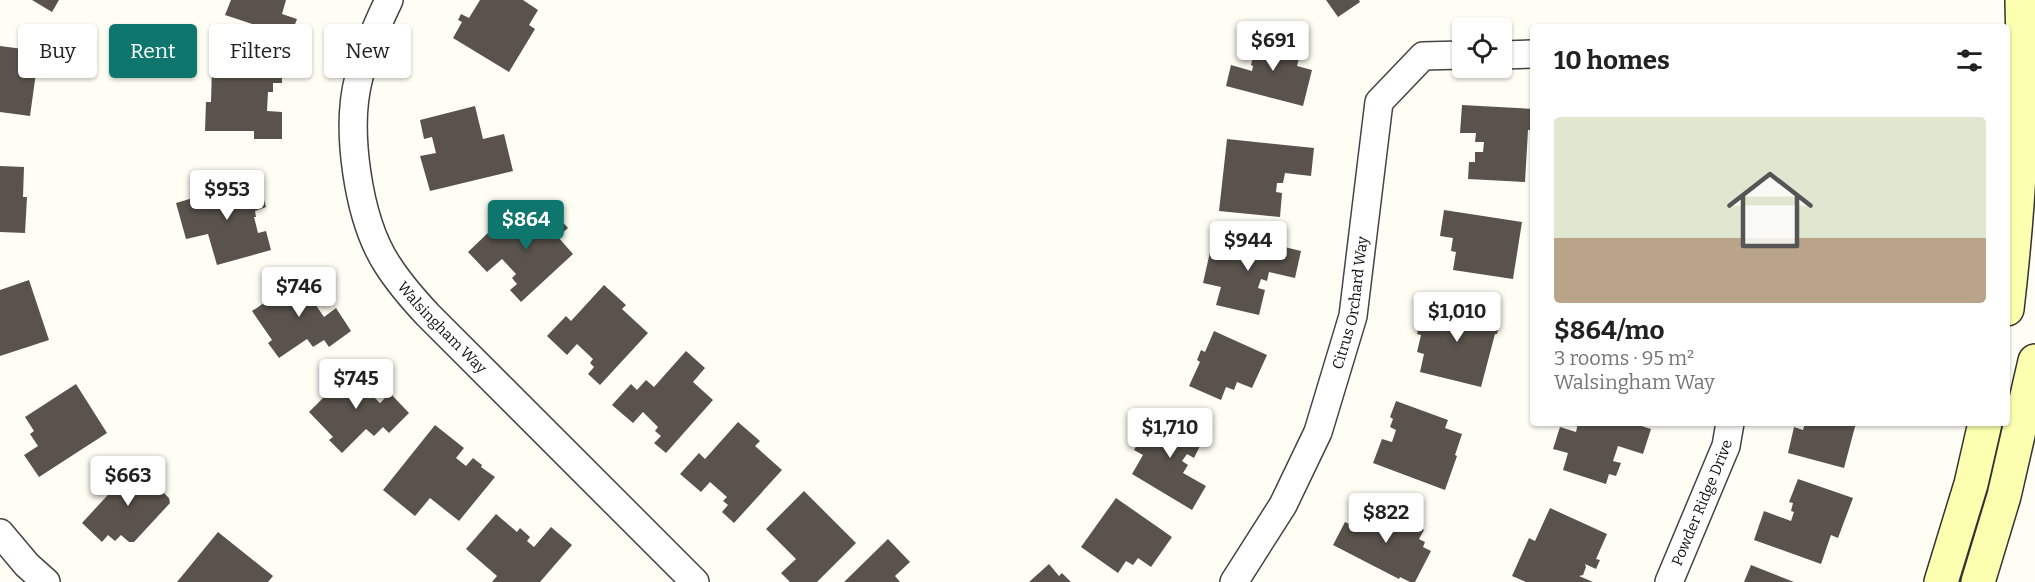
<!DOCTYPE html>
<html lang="en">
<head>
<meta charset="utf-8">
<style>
  :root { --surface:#fff; --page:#f6f6f6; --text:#222; --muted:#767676; --line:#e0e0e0; --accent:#0f766e }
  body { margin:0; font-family:Bitter,serif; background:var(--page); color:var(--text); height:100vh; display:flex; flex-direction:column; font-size:22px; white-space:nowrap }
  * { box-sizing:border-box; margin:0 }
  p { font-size:20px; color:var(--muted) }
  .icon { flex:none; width:33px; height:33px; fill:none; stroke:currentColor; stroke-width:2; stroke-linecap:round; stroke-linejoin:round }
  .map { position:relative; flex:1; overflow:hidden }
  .details { position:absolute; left:1530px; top:24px; width:480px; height:402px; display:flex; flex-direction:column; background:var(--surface); border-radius:6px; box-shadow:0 2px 4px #0004 }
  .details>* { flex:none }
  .guide { position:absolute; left:18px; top:24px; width:570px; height:54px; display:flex; gap:12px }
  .controls { position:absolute; left:1452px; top:18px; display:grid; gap:12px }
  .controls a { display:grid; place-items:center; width:60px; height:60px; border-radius:6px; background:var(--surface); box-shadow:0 2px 4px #0004; font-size:30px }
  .price { position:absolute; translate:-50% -51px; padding:0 14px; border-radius:6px; background:#fff; color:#222; font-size:20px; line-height:39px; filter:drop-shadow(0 2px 3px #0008) }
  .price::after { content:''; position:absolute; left:50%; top:36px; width:18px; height:14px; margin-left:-9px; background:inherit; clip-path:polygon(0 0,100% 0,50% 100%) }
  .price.current { background:var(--accent); color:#fff }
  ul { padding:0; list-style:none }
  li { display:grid; align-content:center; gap:12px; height:318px; padding:0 24px }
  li+li { border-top:2px solid var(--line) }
  li span { display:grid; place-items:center; height:186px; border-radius:6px; color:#555 }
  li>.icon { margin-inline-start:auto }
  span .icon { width:108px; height:108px; fill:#fffc; stroke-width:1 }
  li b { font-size:26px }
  h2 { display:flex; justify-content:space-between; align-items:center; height:72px; padding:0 24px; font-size:26px }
  .tag { padding:0 21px; border-radius:6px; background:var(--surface); box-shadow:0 2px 4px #0004; font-size:21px; line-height:54px }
  .tag.current { background:var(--accent); color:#fff }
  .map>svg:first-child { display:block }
  .building { fill:#59534c }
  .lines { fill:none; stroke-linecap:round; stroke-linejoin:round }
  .street-casing { stroke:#434343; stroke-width:30 }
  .secondary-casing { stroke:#323232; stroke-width:36 }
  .street { stroke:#fff; stroke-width:27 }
  .secondary { stroke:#fcffaf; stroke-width:33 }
  .labels { text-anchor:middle; stroke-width:6; stroke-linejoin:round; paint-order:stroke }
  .street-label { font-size:15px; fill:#101010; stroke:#fff }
</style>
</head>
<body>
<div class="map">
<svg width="2035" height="582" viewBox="0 0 2035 582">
  <rect width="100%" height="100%" fill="#fffef4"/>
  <path class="building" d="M32,0h27l-7,12z
    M231,0h55l-4,14 15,5 -10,26 -26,-9 3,-8 -39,-13z
    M480,0h43l15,10 -9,15 6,4 -26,43 -56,-34 9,-16 -4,-2 3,-6 8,4z
    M1326,0h33l1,2 -22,15z
    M1262,33l33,8 -3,14 7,3 -2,8 15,4 -9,36 -77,-20 5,-21 21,6 1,-5 -2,-1 2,-8 2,1z
    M0,46l39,5 -9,65 -30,-4z
    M212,66l70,1v16h-9v9h-5l-1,19 15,1v27h-28v-8h-49l1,-29h5z
    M1462,105l71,4v21h-5l-3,52 -57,-3 1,-17h6v-10h8l1,-10h-9l1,-9h-16z
    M475,106l8,33 21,-5 9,37 -83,20 -10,-35 16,-3 -4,-16 -8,2 -4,-19z
    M1227,139l87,9 -3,28 -26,-3 -2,10h-6l-1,9 6,1 -2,24 -61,-6z
    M0,166l24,1 -1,30h4l-2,36 -25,-1z
    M258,179l8,28 -11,4 1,6h-2l4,16 8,-2 5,19 -54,15 -9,-31 -22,5 -10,-36z
    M547,205l21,23 -10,9 15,17 -52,48 -11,-12 7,-6 -5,-6 4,-4 -14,-15 -15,13 -19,-20 24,-23 6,6 10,-9 7,8z
    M1444,210l78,12 -9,57 -60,-9 3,-18 -5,-1 2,-13 -13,-2z
    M1234,235l67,16 -6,27 -26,-6 -2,9 -6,-2 -3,9 7,2 -6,25 -43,-10 5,-18 -18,-4 7,-31 18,4z
    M311,271l9,13 -8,6 4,5 -5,3 13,19 12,-9 15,23 -22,16 -5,-7 -11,7 -6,-8 -28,19 -11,-15 4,-3 -20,-29z
    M29,280l20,60 -49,16v-66z
    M604,285l22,20 -4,4 26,24 -48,52 -12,-11 6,-7 -4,-4 3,-4 -16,-15 -10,11 -20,-19 19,-20 5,5z
    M1430,299l69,18 -2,5 3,1 -3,11h-2l-14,53 -61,-15 4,-18 -7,-2 4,-17 -4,-1 2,-9 4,1z
    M1214,331l53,24 -15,33 -15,-6 -3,8 -8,-3 -5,13 -32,-14 11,-24 -3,-2 4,-10 4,2z
    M686,351l19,17 -12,14 20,18 -47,53 -12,-10 7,-7 -6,-5 3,-4 -15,-15 -10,11 -21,-18 19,-21 6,6 9,-10 8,7z
    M359,362l11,10 -7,7 5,6 -3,3 15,15 10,-10 19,20 -20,20 -6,-6 -9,9 -8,-7 -24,24 -13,-13 4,-3 -24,-25z
    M76,384l31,49 -68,44 -15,-22 14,-9 -8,-12 4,-3 -9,-14z
    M1396,401l52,19 -3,8 17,6 -7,21 2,1 -12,34 -72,-27 9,-24 10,3 4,-12 -6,-3 3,-8 -3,-2z
    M1169,412l37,22 -12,24 -7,-4 -5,7 6,4 -5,8 23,13 -14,24 -60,-36 11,-19 -9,-5 16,-27 9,6z
    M738,422l22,19 -5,5 27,24 -48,53 -12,-11 6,-7 -5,-4 4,-4 -17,-15 -9,10 -21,-18 19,-21 6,6z
    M1578,423h54l19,6 -8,25 -25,-8 -5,15 8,2 -5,13 -7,-2 -3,10 -43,-14 5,-17 -15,-4 7,-22 16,5z
    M1805,423h51l-12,45 -56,-15 6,-26 9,3z
    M435,425l29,23 -8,10 10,8 7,-8 9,7 -1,2 14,10 -36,44 -29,-23 -15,18 -32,-26z
    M140,460l15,14 -7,8 11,10h4l6,6 1,5 -36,39h-5l-8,-7 -6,6 -7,-6 -6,7 -20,-19z
    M1798,479l55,19 -15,40 -7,-3 -10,29 -67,-24 10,-29 27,10 3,-9 -3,-1 2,-8 -4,-1z
    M804,491l52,52 -39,39h-27l-9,-9 15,-14 -30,-30z
    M1116,498l56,39 -21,30 -13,-9 -5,7 -7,-4 -8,12 -37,-26z
    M1371,503l53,27 -5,9 6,3 -2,5 8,4 -16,31h-5l-10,-5 -1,2 -66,-34 12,-23 13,6z
    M1550,508l57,26 -11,25 4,1 -4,9 -11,-5 1,3 -3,8 -4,1 14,6h-67l-14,-6 17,-38 6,3z
    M496,514l21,18 3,-4 10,9 -3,4 7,6 17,-20 21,18 -32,37h-48l5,-6 -31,-27z
    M218,532l55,44 -5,6h-91z
    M888,539l22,23 -15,14 5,6h-56z
    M1049,564l10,12 3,-3 9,9h-42z
    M1751,565l43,17h-50z"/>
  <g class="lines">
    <defs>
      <g id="street">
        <path id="s1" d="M389,0c-12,25 -23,50 -30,77 -14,52 -1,142 28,187 12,19 26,35 41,51l267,267"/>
        <path d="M1502,55l31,-1"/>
        <path d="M0,533l27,32 19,17"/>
        <path id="s2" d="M1234,582l49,-77 35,-73 35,-116 26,-214 44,-46 39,-1"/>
        <path id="s3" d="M1669,582l57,-136 4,-23"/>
      </g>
      <path id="secondary" d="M2007,309c12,-103 18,-205 15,-309
        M1941,582l30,-98 14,-61
        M1978,582l26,-86 31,-135"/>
    </defs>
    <use href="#street" class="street-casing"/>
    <use href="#secondary" class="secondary-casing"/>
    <use href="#street" class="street"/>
    <use href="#secondary" class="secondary"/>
  </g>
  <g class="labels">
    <g class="street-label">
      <text dy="5" stroke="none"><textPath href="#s2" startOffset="306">Citrus Orchard Way</textPath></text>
      <text dy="5" stroke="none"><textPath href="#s1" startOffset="360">Walsingham Way</textPath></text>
      <text dy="5" stroke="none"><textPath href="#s3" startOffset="86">Powder Ridge Drive</textPath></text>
    </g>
  </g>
</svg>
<div class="controls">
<a><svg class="icon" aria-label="locate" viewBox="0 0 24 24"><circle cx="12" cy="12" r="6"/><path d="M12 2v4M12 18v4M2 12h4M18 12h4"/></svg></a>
</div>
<b class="price" style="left:1273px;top:72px">$691</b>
<b class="price" style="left:227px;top:221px">$953</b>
<b class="price current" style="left:526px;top:251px">$864</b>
<b class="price" style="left:1248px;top:272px">$944</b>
<b class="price" style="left:299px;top:318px">$746</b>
<b class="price" style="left:1457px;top:343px">$1,010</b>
<b class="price" style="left:356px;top:410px">$745</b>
<b class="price" style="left:1170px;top:459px">$1,710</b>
<b class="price" style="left:128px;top:507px">$663</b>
<b class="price" style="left:1386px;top:544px">$822</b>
<div class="guide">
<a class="tag">Buy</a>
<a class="tag current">Rent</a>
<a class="tag">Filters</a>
<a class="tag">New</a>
</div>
<section class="details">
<h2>10 homes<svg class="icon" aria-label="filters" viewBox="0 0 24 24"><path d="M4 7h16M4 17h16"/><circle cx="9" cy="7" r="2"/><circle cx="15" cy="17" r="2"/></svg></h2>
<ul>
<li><span style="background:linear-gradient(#dfe7d0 65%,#b9a48a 0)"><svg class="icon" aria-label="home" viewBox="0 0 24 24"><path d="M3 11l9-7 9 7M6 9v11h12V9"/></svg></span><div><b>$864/mo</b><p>3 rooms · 95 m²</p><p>Walsingham Way</p></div></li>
</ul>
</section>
</div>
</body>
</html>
